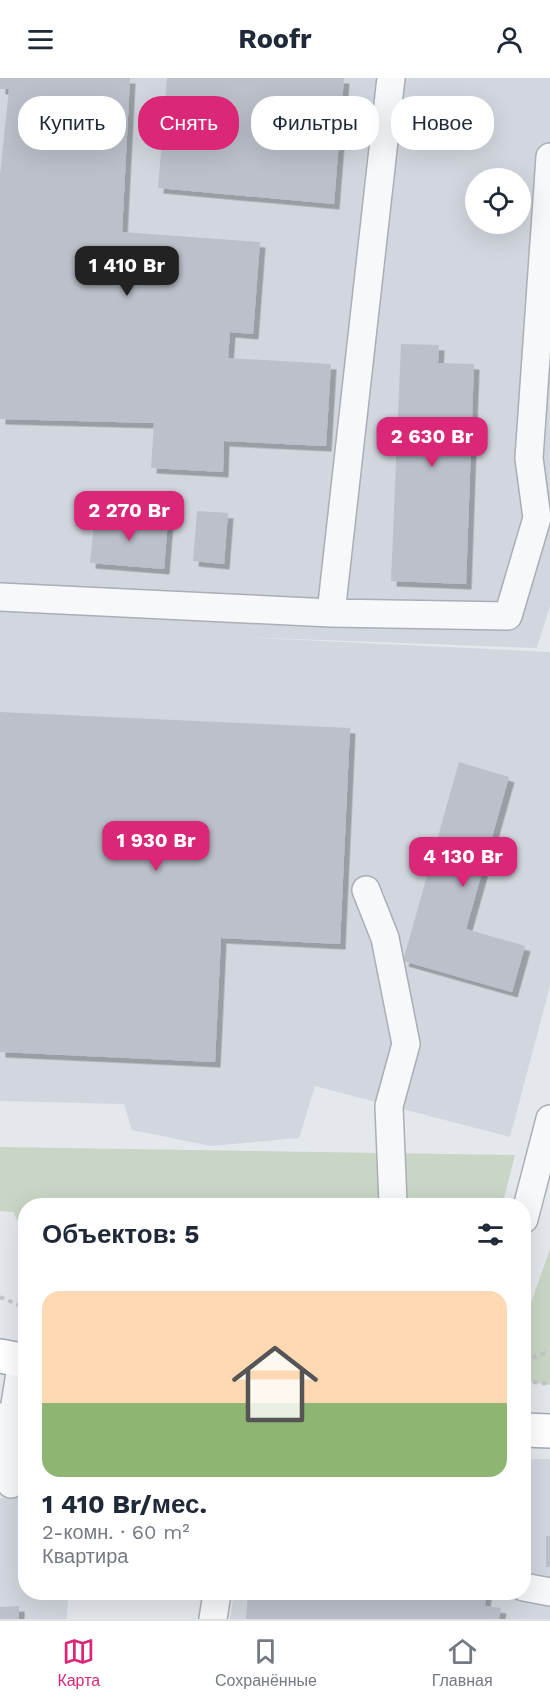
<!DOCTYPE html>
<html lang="ru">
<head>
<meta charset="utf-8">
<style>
  :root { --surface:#fff; --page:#f6f6f7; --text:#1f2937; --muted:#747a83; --line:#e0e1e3; --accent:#db2777 }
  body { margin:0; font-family:"Work Sans",sans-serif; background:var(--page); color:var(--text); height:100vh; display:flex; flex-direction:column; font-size:22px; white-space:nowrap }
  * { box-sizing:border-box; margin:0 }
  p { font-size:20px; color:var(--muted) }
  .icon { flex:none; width:33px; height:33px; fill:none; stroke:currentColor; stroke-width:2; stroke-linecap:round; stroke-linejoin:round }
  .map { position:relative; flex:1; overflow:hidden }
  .sheet { position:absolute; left:18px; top:1120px; width:513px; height:402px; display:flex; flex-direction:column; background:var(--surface); border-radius:24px; box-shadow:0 6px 24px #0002 }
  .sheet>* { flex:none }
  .hud { position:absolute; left:18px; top:18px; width:514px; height:54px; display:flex; gap:12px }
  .fabs { position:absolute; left:465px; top:90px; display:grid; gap:12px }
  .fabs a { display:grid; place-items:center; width:66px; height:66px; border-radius:50%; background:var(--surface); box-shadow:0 6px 24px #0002; font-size:30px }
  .price { position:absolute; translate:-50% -51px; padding:0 14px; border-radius:12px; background:var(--accent); color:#fff; font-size:20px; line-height:39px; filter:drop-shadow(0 2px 3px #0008) }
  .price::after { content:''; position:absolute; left:50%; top:36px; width:18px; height:14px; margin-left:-9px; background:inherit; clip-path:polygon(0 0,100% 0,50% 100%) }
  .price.on { background:#222; color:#fff }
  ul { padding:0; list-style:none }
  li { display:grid; align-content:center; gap:12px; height:318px; padding:0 24px }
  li+li { border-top:2px solid var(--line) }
  li span { display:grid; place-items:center; height:186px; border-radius:18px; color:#555 }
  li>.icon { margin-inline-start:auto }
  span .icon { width:108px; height:108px; fill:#fffc; stroke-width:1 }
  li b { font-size:26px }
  h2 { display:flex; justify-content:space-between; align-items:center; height:72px; padding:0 24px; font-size:26px }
  .tag { padding:0 21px; border-radius:24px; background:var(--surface); box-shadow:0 6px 24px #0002; font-size:21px; line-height:54px }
  .tag.on { background:var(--accent); color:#fff }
  header { display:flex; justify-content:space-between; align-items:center; height:78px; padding:0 24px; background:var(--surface); font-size:27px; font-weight:700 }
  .menu { display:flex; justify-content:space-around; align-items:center; height:84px; border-top:2px solid var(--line); background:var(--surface); font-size:16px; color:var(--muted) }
  .menu a { display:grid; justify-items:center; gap:3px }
  .menu .on { color:var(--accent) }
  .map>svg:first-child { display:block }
  .built { fill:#d2d6de; fill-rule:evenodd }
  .green { fill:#c9d6c5 }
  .building { fill:#bbc0ca; filter:url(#shadow) }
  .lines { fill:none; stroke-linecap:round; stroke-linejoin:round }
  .minor-casing { stroke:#a9aeb7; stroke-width:30 }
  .major-casing { stroke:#a3abb8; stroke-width:36 }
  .path { stroke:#c2c5cb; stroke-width:4; stroke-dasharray:4.5 4.5; stroke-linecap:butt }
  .minor { stroke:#f7f8fa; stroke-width:27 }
  .major { stroke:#fff; stroke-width:33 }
</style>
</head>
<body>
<header><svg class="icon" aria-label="menu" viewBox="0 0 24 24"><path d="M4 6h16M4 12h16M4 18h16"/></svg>Roofr<svg class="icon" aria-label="person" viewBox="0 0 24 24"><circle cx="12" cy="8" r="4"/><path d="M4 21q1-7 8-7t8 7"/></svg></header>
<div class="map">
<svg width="550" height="1541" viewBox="0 0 550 1541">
  <defs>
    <filter id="shadow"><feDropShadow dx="5.5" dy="5.5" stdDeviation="0" flood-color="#0004"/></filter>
  </defs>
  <rect width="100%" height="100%" fill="#e4e7ec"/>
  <path class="built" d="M0,0h550v528l-13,42 -297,-11 310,15v334l-40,151 -195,-51 -16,52 -88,8 -79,-16 -8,-26 -124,-3zM476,100h44v46h-44z
    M524,1381h26v160h-320l4,-26h290z
    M0,1420h25l1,95h42l-1,26h-67z"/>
  <path class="green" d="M0,1069l515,8 -13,51h-476l-1,29 -12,-23 -13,-1z
    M550,1171v136l-19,-3 -7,-14v-45z"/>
  <path class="building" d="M0,0h130l-8,154 138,10 -7,92 -23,-2 -2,26 103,6 -5,82 -102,-5 -1,31 -72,-4 3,-45 -154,-4v-244l9,-86h-9z
    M167,0h177l-10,126 -176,-16z
    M401,266l38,1 -1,18 36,1 -8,220 -75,-3z
    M197,433l31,2 -4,51 -31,-3z
    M95,436l73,6 -4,49 -74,-6z
    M0,634l350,16 -10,216 -119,-6 -6,124 -215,-10z
    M459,684l50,15 -43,152 59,17 -13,46 -109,-31z
    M546,1458h4v31h-4z
    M248,1515h238l-1,13 16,2 -2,11h-253z
    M19,1528v13h-19v-12z"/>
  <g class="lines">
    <defs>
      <path id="minor" d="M391,0l-60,535 177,3 29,-98 -8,-60 21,-301
        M0,519l331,16
        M366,812l19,48 21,106 -17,62 4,97 -2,3
        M524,1141l26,-100
        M0,1339h13l9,-57
        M11,1406l2,-67
        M524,1509l26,5
        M213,1541l4,-26"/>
      <path id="major" d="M0,1278l26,5
        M524,1352l26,1"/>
    </defs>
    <use href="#minor" class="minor-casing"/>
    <use href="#major" class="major-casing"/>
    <path class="path" d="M0,1219l26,11
      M524,1283l26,-10
      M524,1303l26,3"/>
    <use href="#minor" class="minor"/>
    <use href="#major" class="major"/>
  </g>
</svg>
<div class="fabs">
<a><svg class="icon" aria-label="locate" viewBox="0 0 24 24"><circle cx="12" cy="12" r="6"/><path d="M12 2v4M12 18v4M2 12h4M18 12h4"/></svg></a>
</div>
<b class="price on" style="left:127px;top:219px">1 410 Br</b>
<b class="price" style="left:432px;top:390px">2 630 Br</b>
<b class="price" style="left:129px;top:464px">2 270 Br</b>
<b class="price" style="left:156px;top:794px">1 930 Br</b>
<b class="price" style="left:463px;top:810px">4 130 Br</b>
<div class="hud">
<a class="tag">Купить</a>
<a class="tag on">Снять</a>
<a class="tag">Фильтры</a>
<a class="tag">Новое</a>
</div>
<section class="sheet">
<h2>Объектов: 5<svg class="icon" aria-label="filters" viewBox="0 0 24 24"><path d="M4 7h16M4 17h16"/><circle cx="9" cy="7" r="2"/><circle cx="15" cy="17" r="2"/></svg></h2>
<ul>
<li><span style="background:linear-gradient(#ffd9b3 60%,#8fb573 0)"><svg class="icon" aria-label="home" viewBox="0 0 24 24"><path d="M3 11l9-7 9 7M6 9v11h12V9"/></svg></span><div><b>1 410 Br/мес.</b><p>2-комн. · 60 m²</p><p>Квартира</p></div></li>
</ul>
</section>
</div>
<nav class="menu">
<a class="on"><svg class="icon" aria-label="map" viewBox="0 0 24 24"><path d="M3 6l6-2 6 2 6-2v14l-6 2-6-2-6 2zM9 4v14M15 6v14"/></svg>Карта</a>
<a><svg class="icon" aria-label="saved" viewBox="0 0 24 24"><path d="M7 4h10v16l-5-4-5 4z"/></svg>Сохранённые</a>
<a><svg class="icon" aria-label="home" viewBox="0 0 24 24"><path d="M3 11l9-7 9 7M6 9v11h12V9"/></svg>Главная</a>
</nav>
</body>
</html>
